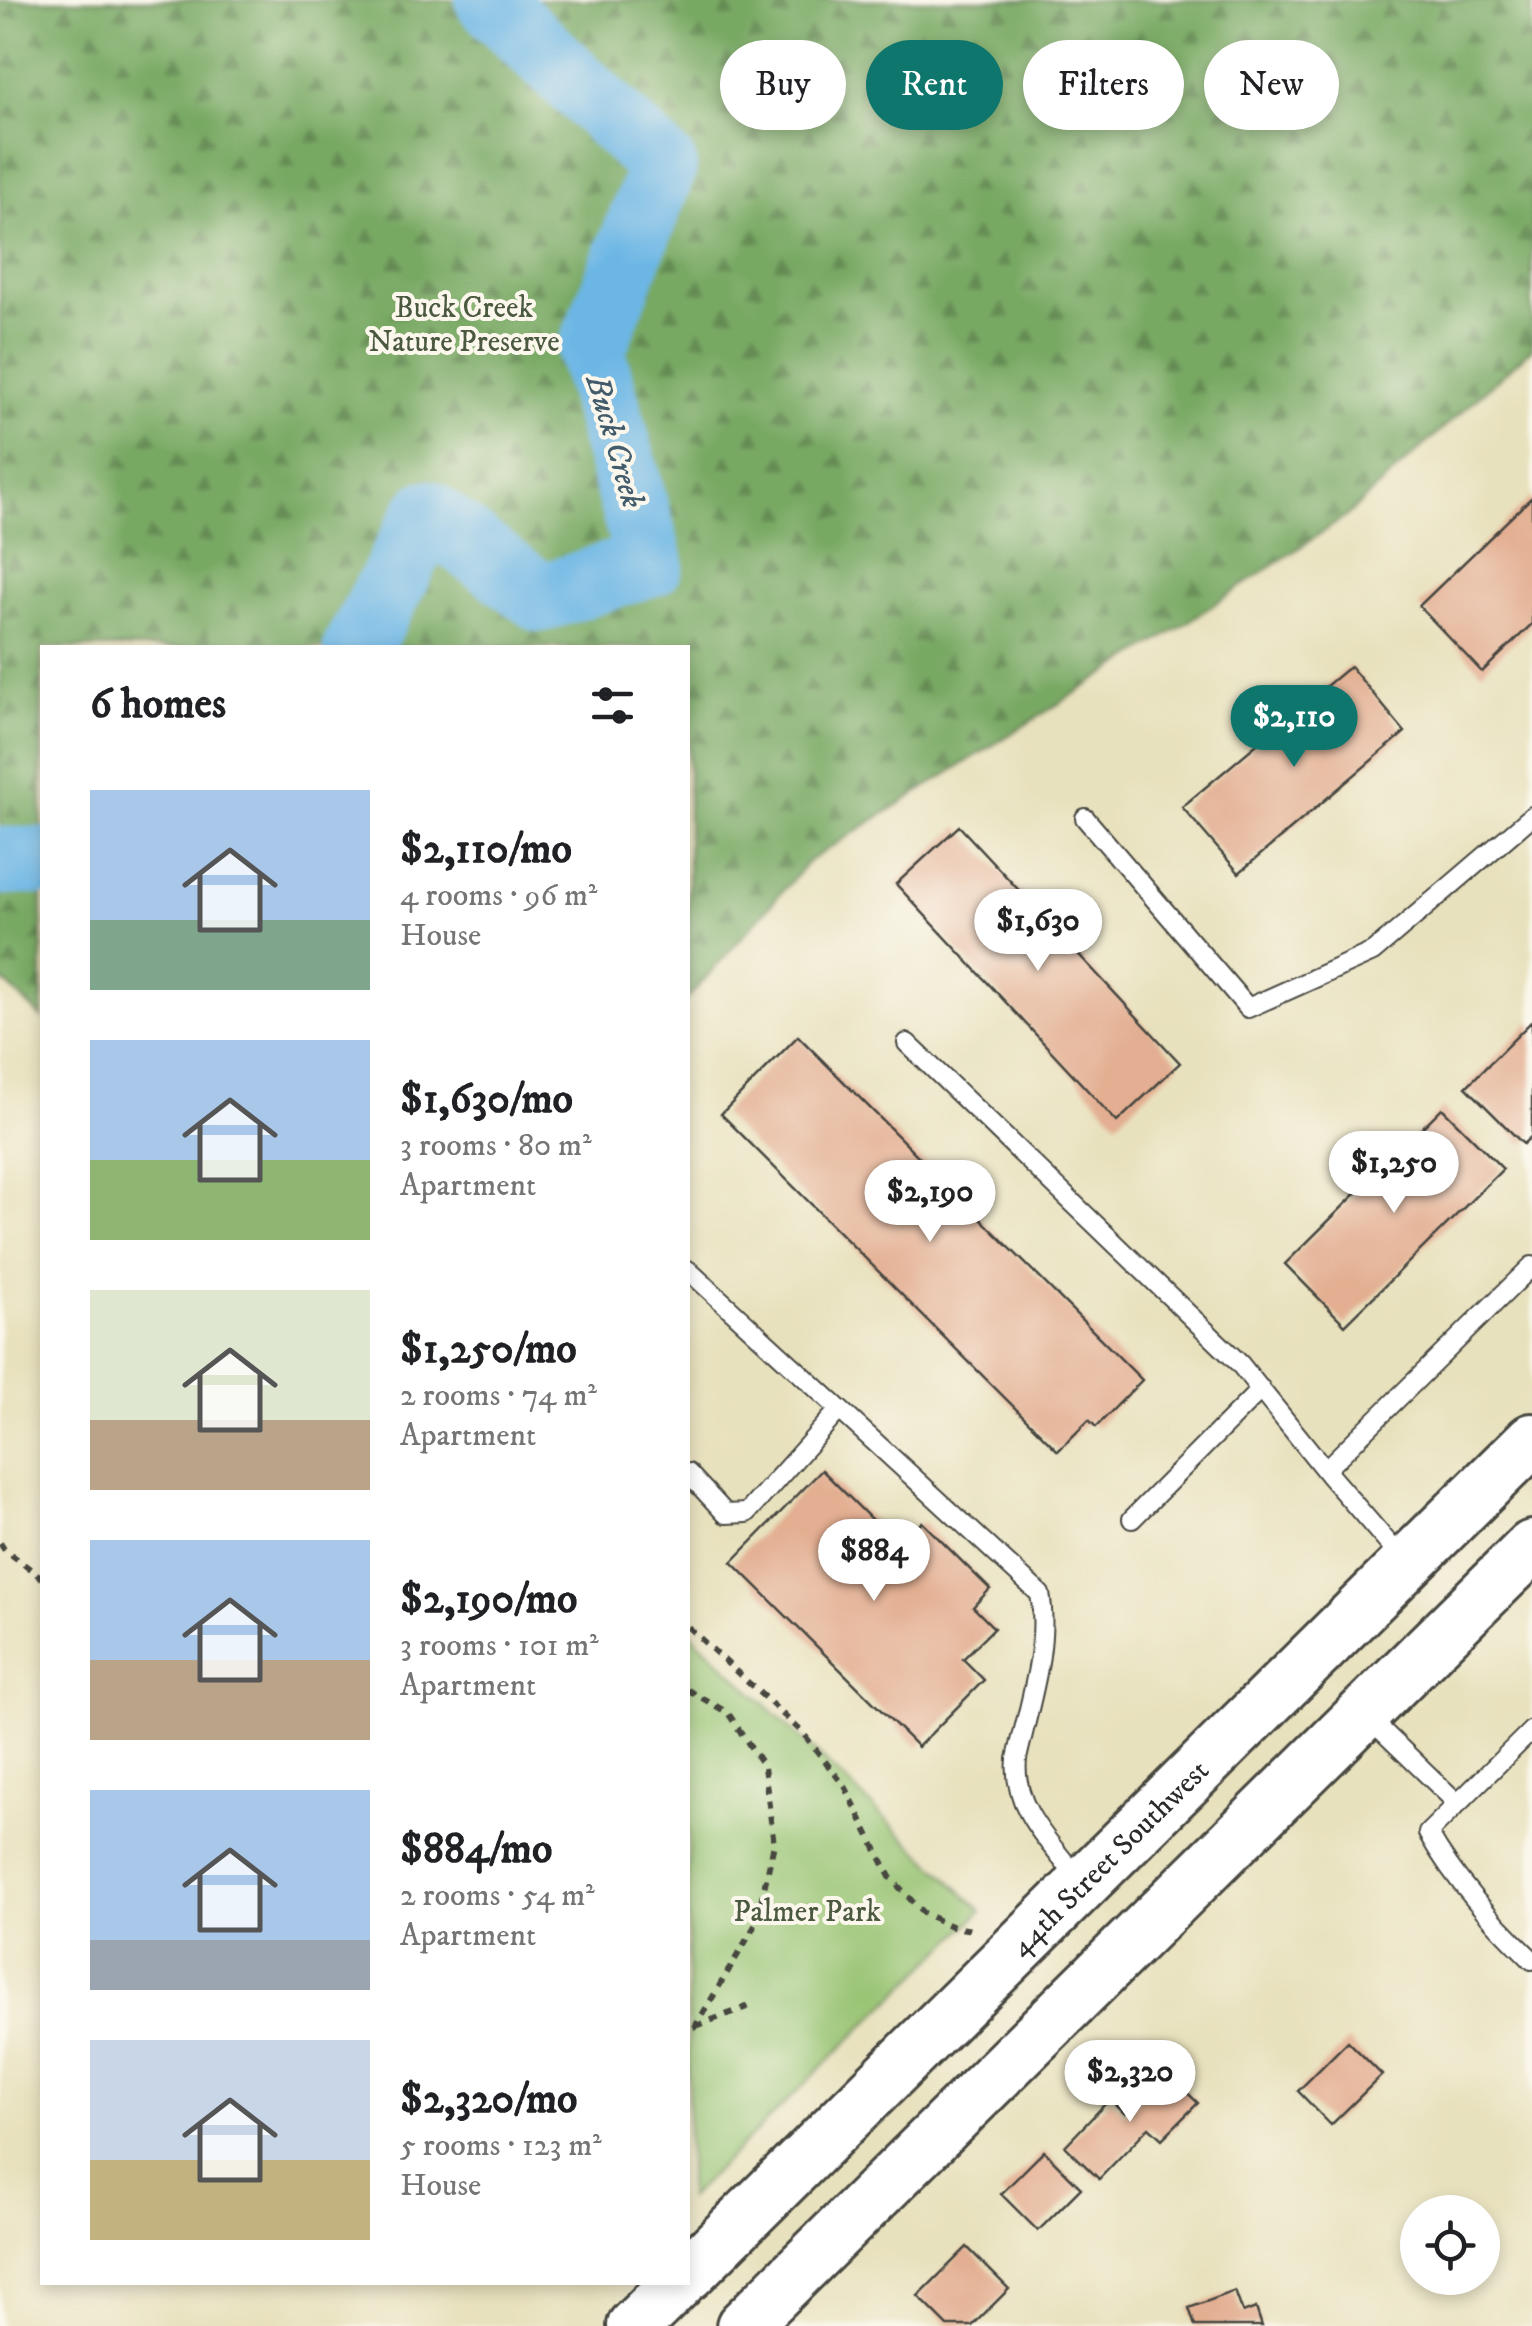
<!DOCTYPE html>
<html lang="en">
<head>
<meta charset="utf-8">
<style>
  :root { --surface:#fff; --page:#f2f2f2; --text:#202124; --muted:#757577; --accent:#0f766e }
  body { margin:0; font-family:"IM FELL DW Pica",serif; background:var(--page); color:var(--text); height:100vh; display:flex; flex-direction:column; font-size:38px; white-space:nowrap }
  * { box-sizing:border-box; margin:0 }
  p { font-size:32px; color:var(--muted) }
  .icon { flex:none; width:55px; height:55px; fill:none; stroke:currentColor; stroke-width:2; stroke-linecap:round; stroke-linejoin:round }
  .map { position:relative; flex:1; overflow:hidden }
  .sheet { position:absolute; left:40px; top:645px; width:650px; height:1640px; display:flex; flex-direction:column; background:var(--surface); border-radius:0px; box-shadow:0 5px 15px #0003 }
  .sheet>* { flex:none }
  .hud { position:absolute; left:720px; top:40px; width:660px; height:90px; display:flex; gap:20px }
  .tools { position:absolute; left:1400px; top:2195px; display:grid; gap:20px }
  .tools a { display:grid; place-items:center; width:100px; height:100px; border-radius:50%; background:var(--surface); box-shadow:0 5px 15px #0003; font-size:50px }
  .price { position:absolute; translate:-50% -85px; padding:0 22px; border-radius:35px; background:#fff; color:#222; font-size:32px; line-height:65px; filter:drop-shadow(0 2px 5px #0008) }
  .price::after { content:''; position:absolute; left:50%; top:60px; width:30px; height:22px; margin-left:-15px; background:inherit; clip-path:polygon(0 0,100% 0,50% 100%) }
  .price.selected { background:var(--accent); color:#fff }
  ul { padding:0; list-style:none }
  li { display:flex; align-items:center; gap:30px; height:250px; padding:0 50px }
  li span { display:grid; place-items:center; flex:none; width:280px; height:200px; border-radius:0px; color:#555 }
  li>.icon { margin-inline-start:auto }
  span .icon { width:120px; height:120px; fill:#fffc; stroke-width:1 }
  li b { font-size:42px }
  h2 { display:flex; justify-content:space-between; align-items:center; height:120px; padding:0 50px; font-size:42px }
  .chip { padding:0 35px; border-radius:45px; background:var(--surface); box-shadow:0 5px 15px #0003; font-size:35px; line-height:90px }
  .chip.selected { background:var(--accent); color:#fff }
  .map>svg:first-child { display:block }
  .green { fill:#96c371; stroke:#60774e; stroke-width:2.5 }
  .forest { fill:url(#forest-firs); stroke:#526a47; stroke-width:2.5 }
  .lines { fill:none; stroke-linecap:round; stroke-linejoin:round }
  .river { stroke:#6cb6e5; stroke-width:68 }
  .building { fill:#e3ae91 }
  .service-casing { stroke:#474641; stroke-width:22 }
  .primary-casing { stroke:#474641; stroke-width:58 }
  .path { stroke:#474641; stroke-width:6; stroke-dasharray:8 8; stroke-linecap:butt }
  .service { stroke:#fff; stroke-width:18 }
  .primary { stroke:#fff; stroke-width:52 }
  .labels { text-anchor:middle; stroke-width:8; stroke-linejoin:round; paint-order:stroke }
  .park-label { font-size:30px; fill:#4b5940; stroke:#fbf7ec }
  .street-label { font-size:30px; fill:#2b2b2b; stroke:#fbf7ec }
  .water-label { font-size:32px; font-style:italic; fill:#425c6c; stroke:#fbf7ec }
</style>
</head>
<body>
<div class="map">
<svg width="1532" height="2326" viewBox="0 0 1532 2326">
  <defs>
    <pattern id="forest-firs" width="22" height="20" patternUnits="userSpaceOnUse" patternTransform="scale(2.5)"><rect width="22" height="20" fill="#78a963"/><path d="M5 1l3.5 6h-7zM16 11l3.5 6h-7z" fill="#638a52"/></pattern>
  </defs>
  <rect width="100%" height="100%" fill="#fbf7ec"/>
  <filter id="ink" filterUnits="userSpaceOnUse"><feTurbulence type="fractalNoise" baseFrequency=".01" numOctaves="2"/><feDisplacementMap in="SourceGraphic" scale="20" xChannelSelector="R" yChannelSelector="G"/><feConvolveMatrix kernelMatrix="1 2 1 2 8 2 1 2 1" color-interpolation-filters="sRGB"/></filter>
  <filter id="wash" filterUnits="userSpaceOnUse"><feTurbulence type="fractalNoise" baseFrequency=".0048" numOctaves="4" result="noise"/><feDisplacementMap in="SourceGraphic" scale="40" xChannelSelector="R" yChannelSelector="G"/><feGaussianBlur stdDeviation="2.25" result="paint"/><feColorMatrix in="noise" values="0 0 0 0 0 0 0 0 0 0 0 0 0 0 0 0 0 1.4 0 .05"/><feComposite in="paint" operator="in"/></filter>
  <g filter="url(#wash)">
    <rect width="100%" height="100%" fill="#e8e1bd"/>
    <path class="green" d="M688,1631l294,280 -294,287z"/>
    <path class="forest" d="M0,0h1532v348l-187,169 -171,114 -365,230 -121,137v-350h-646v370l-42,-40z"/>
    <g class="lines">
      <path class="river" d="M357,648l71,-134 113,84 109,-35 -59,-212 72,-185 -174,-166
        M0,861h42"/>
    </g>
    <g id="blocks">
      <path class="building" d="M1532,497v127l-50,48 -63,-66z
        M1350,666l55,66 -166,141 -57,-66z
        M959,826l221,237 -63,59 -221,-238z
        M1532,1021v115l-9,8 -57,-57z
        M798,1036l344,344 -46,47 -7,-7 -31,31 -337,-337z
        M1442,1108l61,61 -158,156 -60,-61z
        M822,1470l76,76 24,-24 68,67 -17,18 21,21 -31,31 21,21 -66,67 -186,-185z
        M1348,2041l34,34 -51,50 -33,-34z
        M1166,2072l32,31 -36,36 -13,-12 -50,52 -34,-33 45,-47 15,15z
        M1044,2151l37,37 -43,43 -37,-37z
        M967,2247l42,42 -37,37h-24l-30,-30z
        M1235,2291l8,22 13,-5 6,18h-67l-6,-18z"/>
    </g>
  </g>
  <g filter="url(#ink)">
    <use href="#blocks" fill-opacity="0" stroke="#474641" stroke-width="2.5"/>
    <g class="lines">
      <defs>
        <path id="service" d="M1085,818l163,190 125,-56 159,-136
          M907,1043l333,321 90,112 72,83
          M688,1270l352,324c10,51 -12,114 -23,165 -5,50 34,84 62,121
          M1325,1470l207,-204
          M688,1473l38,41 21,-1 92,-103
          M1132,1519l129,-130
          M1368,1717l89,86
          M1532,1730l-104,103c27,48 65,89 104,127"/>
        <g id="primary">
          <path id="s1" d="M688,2274l844,-834"/>
          <path d="M634,2326l45,-44"/>
          <path d="M743,2326l789,-779"/>
        </g>
      </defs>
      <use href="#service" class="service-casing"/>
      <use href="#primary" class="primary-casing"/>
      <path class="path" d="M0,1543l4,6 38,29
        M688,1627l114,105 44,56 44,89 33,36 30,14 19,3
        M688,1690l40,23 36,54 10,77 -18,80 -61,103 -7,3
        M696,2026l56,-21"/>
      <use href="#service" class="service"/>
      <use href="#primary" class="primary"/>
    </g>
  </g>
  <g class="labels">
    <g class="park-label">
      <text x="464" y="317">Buck Creek<tspan x="464" dy="34">Nature Preserve</tspan></text>
      <text x="807" y="1921">Palmer Park</text>
    </g>
    <g class="street-label">
      <text dy="10" stroke="none"><textPath href="#s1" startOffset="592">44th Street Southwest</textPath></text>
    </g>
    <g class="water-label">
      <text transform="translate(616 441) rotate(74)" y="11">Buck Creek</text>
    </g>
  </g>
</svg>
<div class="tools">
<a><svg class="icon" aria-label="locate" viewBox="0 0 24 24"><circle cx="12" cy="12" r="6"/><path d="M12 2v4M12 18v4M2 12h4M18 12h4"/></svg></a>
</div>
<b class="price selected" style="left:1294px;top:770px">$2,110</b>
<b class="price" style="left:1038px;top:974px">$1,630</b>
<b class="price" style="left:1394px;top:1216px">$1,250</b>
<b class="price" style="left:930px;top:1245px">$2,190</b>
<b class="price" style="left:874px;top:1604px">$884</b>
<b class="price" style="left:1130px;top:2125px">$2,320</b>
<div class="hud">
<a class="chip">Buy</a>
<a class="chip selected">Rent</a>
<a class="chip">Filters</a>
<a class="chip">New</a>
</div>
<section class="sheet">
<h2>6 homes<svg class="icon" aria-label="filters" viewBox="0 0 24 24"><path d="M4 7h16M4 17h16"/><circle cx="9" cy="7" r="2"/><circle cx="15" cy="17" r="2"/></svg></h2>
<ul>
<li><span style="background:linear-gradient(#a9c7e8 65%,#7fa58c 0)"><svg class="icon" aria-label="home" viewBox="0 0 24 24"><path d="M3 11l9-7 9 7M6 9v11h12V9"/></svg></span><div><b>$2,110/mo</b><p>4 rooms · 96 m²</p><p>House</p></div></li>
<li><span style="background:linear-gradient(#a9c7e8 60%,#8fb573 0)"><svg class="icon" aria-label="home" viewBox="0 0 24 24"><path d="M3 11l9-7 9 7M6 9v11h12V9"/></svg></span><div><b>$1,630/mo</b><p>3 rooms · 80 m²</p><p>Apartment</p></div></li>
<li><span style="background:linear-gradient(#dfe7d0 65%,#b9a48a 0)"><svg class="icon" aria-label="home" viewBox="0 0 24 24"><path d="M3 11l9-7 9 7M6 9v11h12V9"/></svg></span><div><b>$1,250/mo</b><p>2 rooms · 74 m²</p><p>Apartment</p></div></li>
<li><span style="background:linear-gradient(#a9c7e8 60%,#b9a48a 0)"><svg class="icon" aria-label="home" viewBox="0 0 24 24"><path d="M3 11l9-7 9 7M6 9v11h12V9"/></svg></span><div><b>$2,190/mo</b><p>3 rooms · 101 m²</p><p>Apartment</p></div></li>
<li><span style="background:linear-gradient(#a9c7e8 75%,#9aa5b1 0)"><svg class="icon" aria-label="home" viewBox="0 0 24 24"><path d="M3 11l9-7 9 7M6 9v11h12V9"/></svg></span><div><b>$884/mo</b><p>2 rooms · 54 m²</p><p>Apartment</p></div></li>
<li><span style="background:linear-gradient(#c9d6e8 60%,#c2b280 0)"><svg class="icon" aria-label="home" viewBox="0 0 24 24"><path d="M3 11l9-7 9 7M6 9v11h12V9"/></svg></span><div><b>$2,320/mo</b><p>5 rooms · 123 m²</p><p>House</p></div></li>
</ul>
</section>
</div>
</body>
</html>
